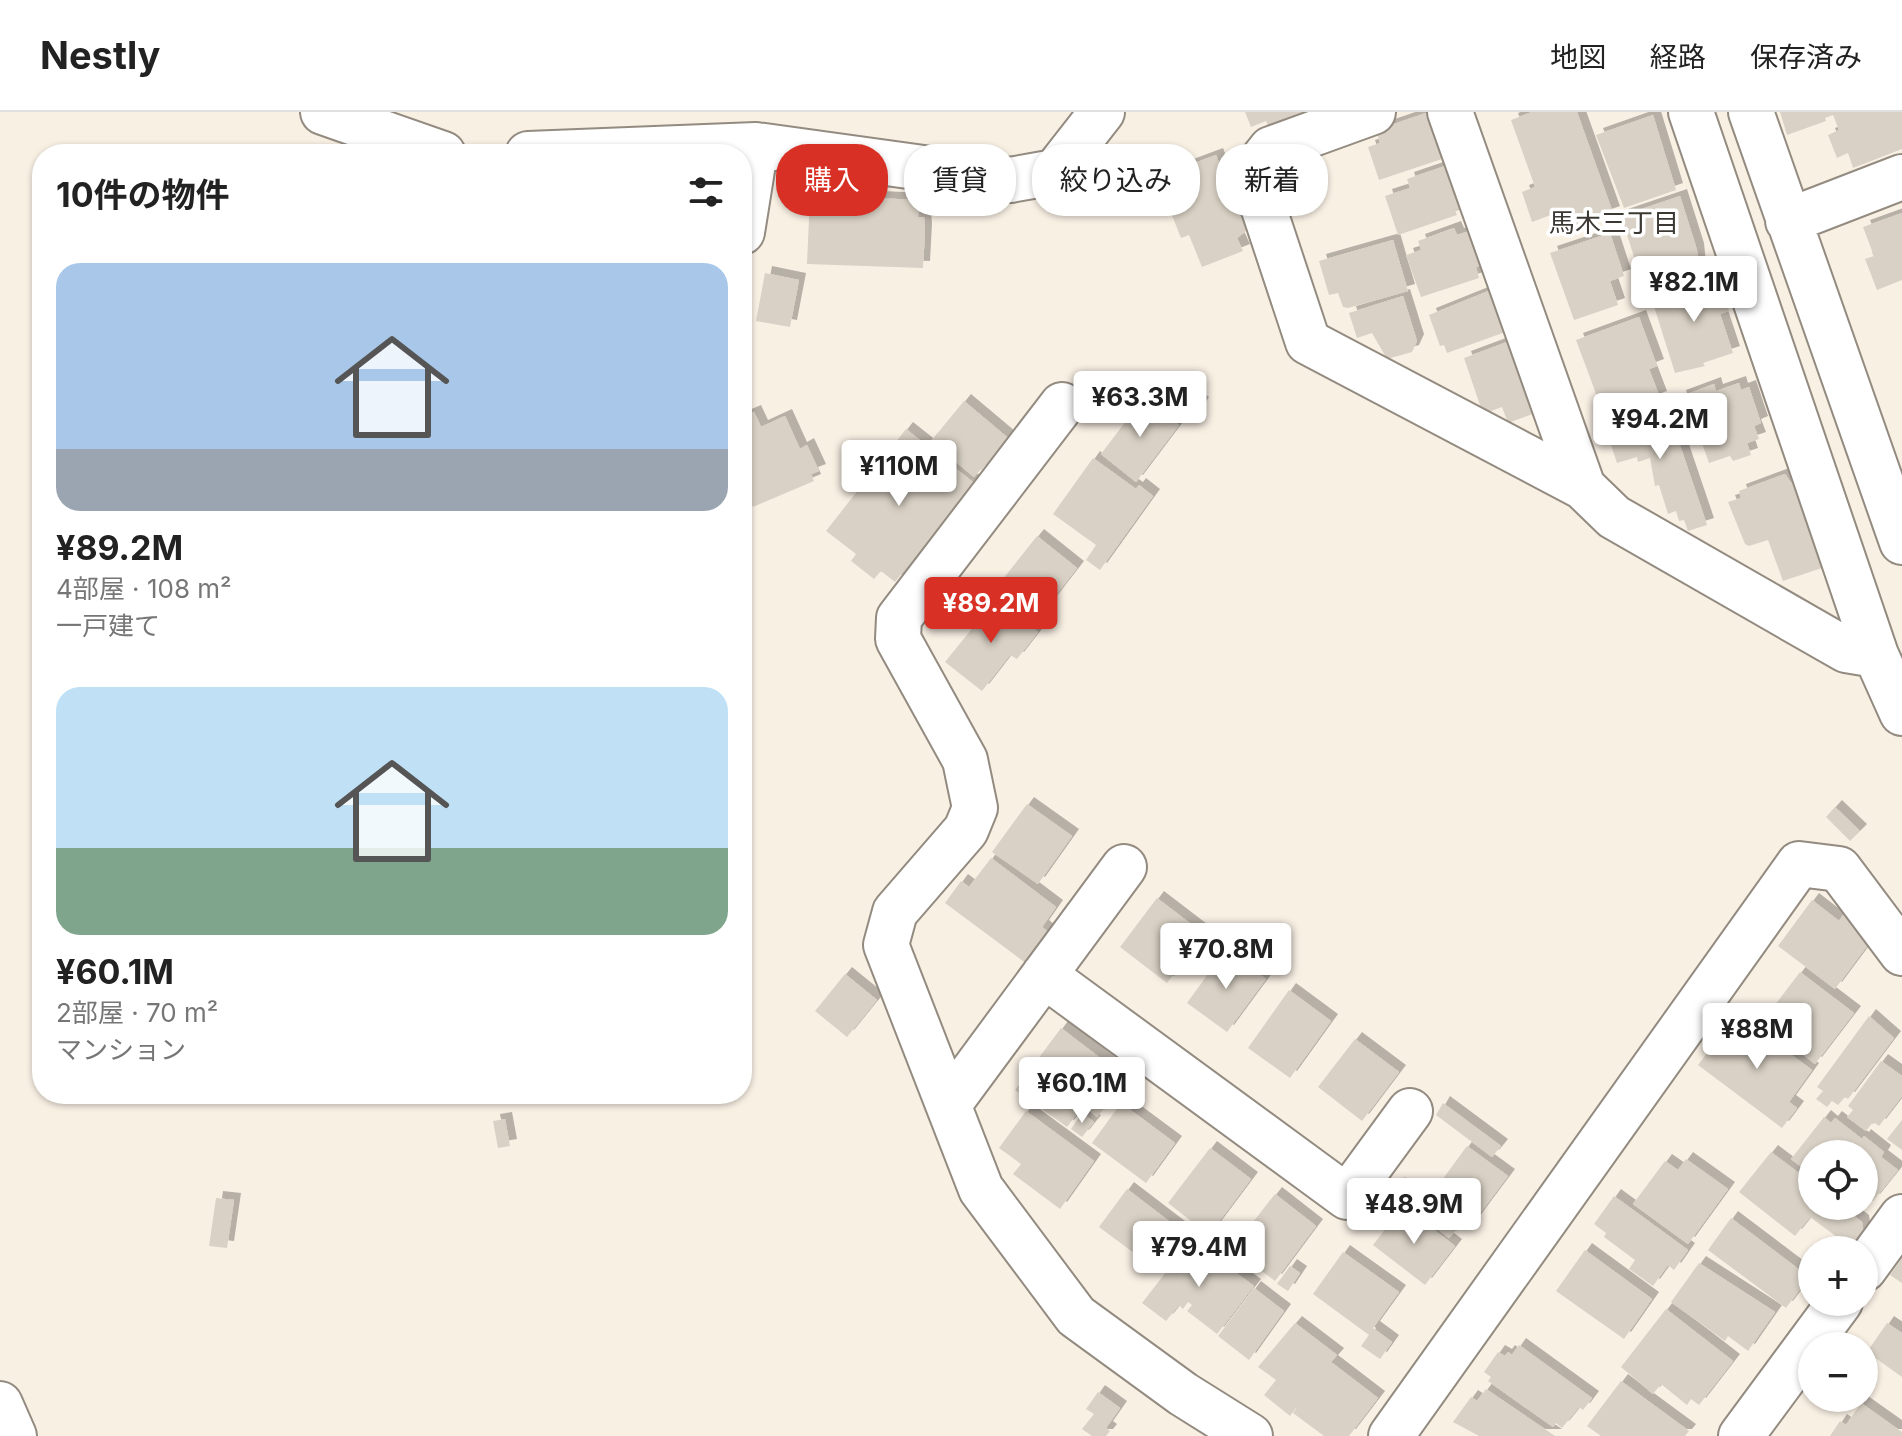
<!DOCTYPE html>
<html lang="ja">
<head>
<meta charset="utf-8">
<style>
  :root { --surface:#fff; --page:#f6f6f6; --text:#222; --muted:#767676; --line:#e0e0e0; --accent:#d93025 }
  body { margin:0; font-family:Inter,"Noto Sans JP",sans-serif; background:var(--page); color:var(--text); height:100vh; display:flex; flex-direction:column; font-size:30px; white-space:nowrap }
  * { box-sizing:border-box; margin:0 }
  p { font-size:26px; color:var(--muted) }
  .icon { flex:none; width:44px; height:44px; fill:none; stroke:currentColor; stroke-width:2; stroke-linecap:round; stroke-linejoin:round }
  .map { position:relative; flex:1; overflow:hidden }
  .details { position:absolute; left:32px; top:32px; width:720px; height:960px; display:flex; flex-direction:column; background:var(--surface); border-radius:32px; box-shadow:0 2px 6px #0004 }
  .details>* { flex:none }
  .top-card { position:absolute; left:776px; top:32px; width:760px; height:72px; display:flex; gap:16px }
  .fabs { position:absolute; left:1798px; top:1028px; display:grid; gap:16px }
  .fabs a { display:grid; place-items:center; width:80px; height:80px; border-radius:50%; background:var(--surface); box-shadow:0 2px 6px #0004; font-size:40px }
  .price { position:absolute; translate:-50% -68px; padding:0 18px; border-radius:8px; background:#fff; color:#222; font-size:26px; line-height:52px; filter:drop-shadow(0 2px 4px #0008) }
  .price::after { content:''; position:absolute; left:50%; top:48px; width:24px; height:18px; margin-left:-12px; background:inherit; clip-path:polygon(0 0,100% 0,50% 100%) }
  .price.on { background:var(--accent); color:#fff }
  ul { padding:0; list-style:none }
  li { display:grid; align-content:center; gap:16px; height:424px; padding:0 24px }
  li span { display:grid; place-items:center; height:248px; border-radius:24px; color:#555 }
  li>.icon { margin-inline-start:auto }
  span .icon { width:144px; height:144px; fill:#fffc; stroke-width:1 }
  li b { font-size:34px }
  h2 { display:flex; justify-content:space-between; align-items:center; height:96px; padding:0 24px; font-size:34px }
  .chip { padding:0 28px; border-radius:32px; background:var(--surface); box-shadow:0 2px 6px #0004; font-size:28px; line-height:72px }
  .chip.on { background:var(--accent); color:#fff }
  header { display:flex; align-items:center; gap:48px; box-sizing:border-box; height:112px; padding:0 40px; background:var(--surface); border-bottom:2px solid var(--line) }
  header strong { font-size:38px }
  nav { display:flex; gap:44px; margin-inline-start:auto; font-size:28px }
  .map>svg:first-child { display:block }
  .building { fill:#d9d1c5; filter:url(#shadow) }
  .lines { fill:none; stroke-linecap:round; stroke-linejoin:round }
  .minor-casing { stroke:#938b80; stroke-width:48 }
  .highway-casing { stroke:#938b80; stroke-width:48 }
  .minor { stroke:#fff; stroke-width:44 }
  .highway { stroke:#fff; stroke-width:44 }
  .labels { text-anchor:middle; stroke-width:7; stroke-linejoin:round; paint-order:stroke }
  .neighbourhood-label { font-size:26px; fill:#3c3934; stroke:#fff }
</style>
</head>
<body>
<header>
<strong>Nestly</strong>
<nav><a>地図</a><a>経路</a><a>保存済み</a></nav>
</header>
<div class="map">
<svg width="1902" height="1324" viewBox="0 0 1902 1324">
  <defs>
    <filter id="shadow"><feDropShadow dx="7" dy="-7" stdDeviation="0" flood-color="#0004"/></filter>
  </defs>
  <rect width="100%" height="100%" fill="#f9f0e4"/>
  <path class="building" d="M1245,0h69l-45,17 -3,-8 -15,6z
    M1429,0l22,44 -72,24 -11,-33 12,-4 -4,-13z
    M1532,0h45l36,101 -39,14 -7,-18 -35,13 -10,-30 13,-5 -24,-67z
    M1780,0h122v37l-49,19 -5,-15 -11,5 -9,-23 11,-5 -6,-15 -8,3 1,3 -39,14z
    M1653,3l23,75 -52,18 -28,-73z
    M1216,43l30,76 -9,7 6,13 -41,16 -13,-32 -8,3 -12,-30 8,-4 -12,-30z
    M1448,53l21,40 -14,5 2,5 -59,20 -13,-39 25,-8 -3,-9z
    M810,83l109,5 -1,17h6l1,14 -2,37 -116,-4z
    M1680,84l17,54 2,20 -54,21 -24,-75z
    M1902,101v67l-25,10 -12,-31 9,-3 -11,-29z
    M1454,116l3,7 19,-6 14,33 -14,5 3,11 -58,19 -15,-42 15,-5 -3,-9z
    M1610,121l14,43 -14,5 8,24 -44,15 -24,-67z
    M1393,128l15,51 -60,17 -5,-1 -5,-14 -9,2 -10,-34z
    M765,161l34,7 -9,47 -34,-6z
    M1718,163l11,36 -9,3 13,39 -30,10 2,3 -30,7 -24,-76z
    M1496,176l15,42 -64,23 -3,-8 -4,1 -11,-31z
    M1403,184l14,45 -5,11 -25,7 -15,-26 -15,5 -8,-25z
    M1639,205l18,49 -8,3 11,29 -55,20 -29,-78z
    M1515,227l26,72 -33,12 -6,-16 -19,7 -19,-56z
    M1739,271l2,7 8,-3 12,36 -7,3 5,13 -12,4 4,12 -18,6 -3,-5 -21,7 -10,-28 -5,2 -15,-40 35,-13 2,7z
    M1140,283l39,30 -43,57 -35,-28 28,-37 -3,-2z
    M1192,285l10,7 -8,12 -10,-8z
    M964,289l44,37 -34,39 -43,-36z
    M1667,295l40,118 -19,6 -4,-11 -5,1 -3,-10 -8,3 -9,-29 -4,1 -5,-28 -12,4 -1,-5 -20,6 -12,-36z
    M754,300l7,15 24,-11 15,33 7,-4 12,26 -8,3 3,7 -61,26 -11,-24v-66z
    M906,317l68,54 -79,99 -14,-11 -7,8 -23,-18 5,-7 -30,-23z
    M1093,346l43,31 3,-4 14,11 -53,74 -14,-10 10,-15 -43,-31z
    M1785,362l7,10 8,-3 27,78 -8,2 3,7 -39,13 -15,-41 -19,6 -4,-2 -17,-42 13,-4 -2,-7z
    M1037,424l40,32 -41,53 -41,-32z
    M996,487l42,33 -21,27 -7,-4 -28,36 -37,-29z
    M1027,692l45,32 -34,48 -46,-32z
    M1835,695l25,24 -10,10 -24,-24z
    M991,746l65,49 -14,20 12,10 -23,30 -86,-64 16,-22 8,6z
    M1157,786l47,36 -37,49 -47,-36z
    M1812,788l27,21 4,-6 30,23 -38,51 -57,-43z
    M1226,837l40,30 -39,53 -40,-29z
    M1800,860l54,41 -39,51 -53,-42z
    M845,862l32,26 -30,37 -32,-26z
    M1289,878l42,31 -41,57 -42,-30z
    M1869,904l25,22 -46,61 -3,-2 -7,8 -6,-4 -5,6 -11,-8 7,-8 -6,-4z
    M1733,907l19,14 -4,5 7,4 7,-9 50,37 -23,32 8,6 -15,20 -84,-63z
    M1061,916l51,39 -45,60 -52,-37z
    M1355,927l44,33 -37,49 -44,-34z
    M1125,942l13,11 -41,52 -12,-10z
    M1881,949l21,15v20l-23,30 -6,-4 -7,9 -19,-14 6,-7 -5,-4z
    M1121,991l54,40 -29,40 -54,-40z
    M1443,991l58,43 -9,11 -56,-42z
    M1026,999l68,50 -34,48 -47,-35 8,-10 -22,-16z
    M1082,1001l12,9 -12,15 -11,-8z
    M1824,1005l7,6 4,-5 27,21 2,-3 20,16 -3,5 17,13 -25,31 -9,-7v-40h-52v21l-21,-16z
    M505,1007l5,27 -12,2 -5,-27z
    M1902,1008v30l-15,-11z
    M1467,1034l41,30 -39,52 -41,-29z
    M1210,1036l41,31 -42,56 -41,-32z
    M1771,1040l41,31v23h29l21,16 2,13 -11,14 -43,-32 -15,19 -56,-44z
    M1686,1047l42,30 -40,55 -55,-40 32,-43 13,9z
    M1398,1072l58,46 -7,8 -58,-46z
    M1127,1077l51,39 -28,37 -51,-38z
    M1275,1082l41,32 -41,55 -43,-32z
    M1614,1084l74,54 -14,20 -6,-5 -15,21 -24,-17 6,-9 -31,-23 2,-4 -12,-9z
    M216,1086l18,2 -7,48 -18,-2z
    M1403,1094l52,40 -30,39 -52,-40z
    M1731,1106l78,59 -23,31 -78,-58z
    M1191,1128l63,46 -37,48 -30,-23 5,-6 -4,-3 -5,7 -4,-4 -13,16 -24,-18z
    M1585,1138l67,49 -28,40 -68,-48z
    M1343,1140l56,40 -26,36 19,14 -12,17 -19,-13 8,-11 -56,-41z
    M1902,1146v25l-12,-8z
    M1699,1151l76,49 -27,39 -20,-15 -3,5 -54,-39z
    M1290,1154l10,7 -12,18 -11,-7z
    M1254,1176l30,23 -35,49 -31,-24z
    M1666,1197l67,52 -34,44 -8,-6 -4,6 -26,-21 -8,10 -32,-27z
    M1295,1211l42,32 -6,7 47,36 -29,38h-25l-31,-23 11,-16 -14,19 -26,-21 12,-15 -18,-13z
    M1887,1211l15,10v44l-35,-25z
    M1519,1233l73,53 -9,12 -4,-3 -17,21 -6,-5 -3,4 -65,-46 3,-4 -7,-5 14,-20 7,4 3,-4 4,3z
    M1621,1269l68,50 -4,5h-84l-14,-10z
    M1486,1277l69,47h-76l-26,-14 18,-25 6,4z
    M1098,1280l22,16 -14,20 4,3 -4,5h-14l-10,-7 12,-15 -8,-5z
    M1861,1291l41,29v4h-72l10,-15 6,4z"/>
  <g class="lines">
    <defs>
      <path id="minor" d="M323,0l120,42
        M1373,0l-102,37 -19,24 56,169 275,145
        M1450,0l133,375 31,30 232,133 30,5
        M1691,0l185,543 26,58
        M1751,0l151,430
        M528,42l228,-9 254,35 45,-8 47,-60
        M1788,109l114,-44
        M742,120l14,-87
        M1062,293l-163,213 -1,21 67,121 10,48 -9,22 -71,82 -9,33 95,244 95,127 107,78 67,42
        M1044,863l303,222 63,-86
        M949,992l175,-237
        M1864,1157l38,-52
        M1391,1324l408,-572 40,5 63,84
        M1741,1324l99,-134"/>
      <path id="highway" d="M0,1292l14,32"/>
    </defs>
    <use href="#minor" class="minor-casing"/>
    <use href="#highway" class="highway-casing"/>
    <use href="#minor" class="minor"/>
    <use href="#highway" class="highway"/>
  </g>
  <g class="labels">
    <g class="neighbourhood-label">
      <text x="1614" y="120">馬木三丁目</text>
    </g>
  </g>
</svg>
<div class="fabs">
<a><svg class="icon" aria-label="locate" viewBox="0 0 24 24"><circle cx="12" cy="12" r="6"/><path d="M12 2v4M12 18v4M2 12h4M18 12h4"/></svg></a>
<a>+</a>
<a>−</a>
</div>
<b class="price" style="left:1694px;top:212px">¥82.1M</b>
<b class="price" style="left:1140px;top:327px">¥63.3M</b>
<b class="price" style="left:1660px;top:349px">¥94.2M</b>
<b class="price" style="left:899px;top:396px">¥110M</b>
<b class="price on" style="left:991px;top:533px">¥89.2M</b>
<b class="price" style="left:1226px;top:879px">¥70.8M</b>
<b class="price" style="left:1757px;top:959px">¥88M</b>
<b class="price" style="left:1082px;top:1013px">¥60.1M</b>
<b class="price" style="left:1414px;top:1134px">¥48.9M</b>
<b class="price" style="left:1199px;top:1177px">¥79.4M</b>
<div class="top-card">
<a class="chip on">購入</a>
<a class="chip">賃貸</a>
<a class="chip">絞り込み</a>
<a class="chip">新着</a>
</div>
<section class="details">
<h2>10件の物件<svg class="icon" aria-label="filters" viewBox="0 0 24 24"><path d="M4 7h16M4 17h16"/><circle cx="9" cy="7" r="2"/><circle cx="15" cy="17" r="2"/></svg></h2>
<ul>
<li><span style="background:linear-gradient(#a9c7e8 75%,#9aa5b1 0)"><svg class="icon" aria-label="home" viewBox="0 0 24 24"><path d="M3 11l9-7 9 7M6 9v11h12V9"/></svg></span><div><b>¥89.2M</b><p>4部屋 · 108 m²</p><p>一戸建て</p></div></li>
<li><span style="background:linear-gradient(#bfe0f5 65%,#7fa58c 0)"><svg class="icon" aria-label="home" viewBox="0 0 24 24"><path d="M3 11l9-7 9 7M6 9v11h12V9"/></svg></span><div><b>¥60.1M</b><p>2部屋 · 70 m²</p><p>マンション</p></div></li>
</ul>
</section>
</div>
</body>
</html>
